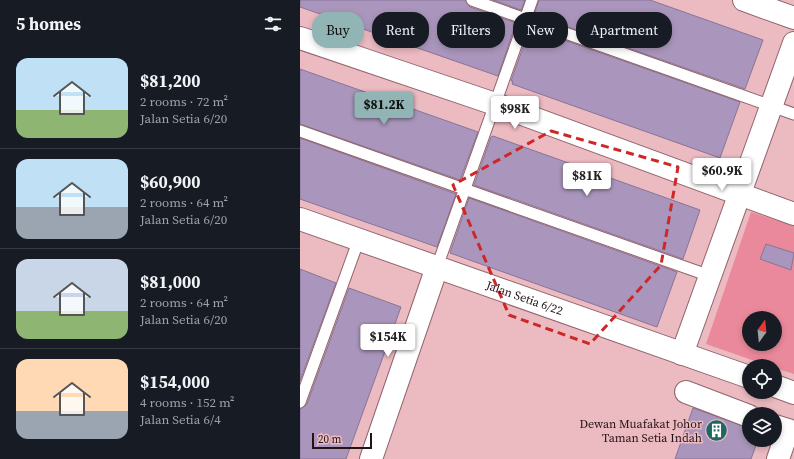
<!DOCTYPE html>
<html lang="en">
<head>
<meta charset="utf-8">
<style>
  :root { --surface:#171b24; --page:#20242c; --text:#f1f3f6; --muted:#9ea1a6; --line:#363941; --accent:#91b4b4 }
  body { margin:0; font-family:"Source Serif 4",serif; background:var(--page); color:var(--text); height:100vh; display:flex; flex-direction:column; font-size:15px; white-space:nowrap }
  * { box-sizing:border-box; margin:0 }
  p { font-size:13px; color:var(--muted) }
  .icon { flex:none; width:22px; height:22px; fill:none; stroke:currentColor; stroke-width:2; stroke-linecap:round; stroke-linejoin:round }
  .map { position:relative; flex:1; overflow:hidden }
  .details { display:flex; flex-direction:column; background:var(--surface); width:300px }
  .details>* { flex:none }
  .guide { position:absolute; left:12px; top:12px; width:380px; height:36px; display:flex; gap:8px }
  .needle { width:26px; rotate:15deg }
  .fabs { position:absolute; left:442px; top:311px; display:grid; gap:8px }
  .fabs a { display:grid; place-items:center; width:40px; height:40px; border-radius:50%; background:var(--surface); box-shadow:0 2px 6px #0003; font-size:20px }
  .scale { position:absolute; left:12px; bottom:10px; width:60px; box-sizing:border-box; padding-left:4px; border:2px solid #241316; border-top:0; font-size:11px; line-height:14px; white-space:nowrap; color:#241316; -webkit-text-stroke:3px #ecbac1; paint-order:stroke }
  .price { position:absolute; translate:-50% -34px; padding:0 9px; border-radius:4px; background:#fff; color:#222; font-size:13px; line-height:26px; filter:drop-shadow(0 1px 2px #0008) }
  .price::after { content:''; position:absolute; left:50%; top:24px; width:12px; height:9px; margin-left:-6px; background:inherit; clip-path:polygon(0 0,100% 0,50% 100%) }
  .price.active { background:var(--accent); color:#111 }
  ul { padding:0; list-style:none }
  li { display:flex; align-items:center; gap:12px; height:100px; padding:0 16px }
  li+li { border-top:1px solid var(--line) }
  li span { display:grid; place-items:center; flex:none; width:112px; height:80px; border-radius:12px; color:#555 }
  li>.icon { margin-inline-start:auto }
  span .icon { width:48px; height:48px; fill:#fffc; stroke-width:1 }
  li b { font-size:17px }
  h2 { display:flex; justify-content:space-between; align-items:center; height:48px; padding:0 16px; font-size:17px }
  .chip { padding:0 14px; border-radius:16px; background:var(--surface); box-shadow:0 2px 6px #0003; font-size:14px; line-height:36px }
  .chip.active { background:var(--accent); color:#111 }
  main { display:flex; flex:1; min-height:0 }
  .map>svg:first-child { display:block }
  .green { fill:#ea899b; fill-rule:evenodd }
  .building { fill:#aa96bc; stroke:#887499 }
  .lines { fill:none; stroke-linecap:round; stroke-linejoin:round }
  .lane-casing { stroke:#91646b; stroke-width:13 }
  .street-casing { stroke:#91646b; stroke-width:24 }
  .lane { stroke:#fff; stroke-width:11 }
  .street { stroke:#fff; stroke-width:22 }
  .marked { fill:none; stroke:#cd2727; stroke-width:3; stroke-dasharray:8 5; stroke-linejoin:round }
  .labels { text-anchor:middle; stroke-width:3; stroke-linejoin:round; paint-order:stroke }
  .street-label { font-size:12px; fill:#241316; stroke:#ecbac1 }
  .poi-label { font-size:12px; fill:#241316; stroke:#ecbac1; text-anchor:end }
</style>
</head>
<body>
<main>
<section class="details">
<h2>5 homes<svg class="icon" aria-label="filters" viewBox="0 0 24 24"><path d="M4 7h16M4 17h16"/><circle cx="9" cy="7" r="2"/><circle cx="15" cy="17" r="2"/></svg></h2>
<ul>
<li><span style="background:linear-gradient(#bfe0f5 65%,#8fb573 0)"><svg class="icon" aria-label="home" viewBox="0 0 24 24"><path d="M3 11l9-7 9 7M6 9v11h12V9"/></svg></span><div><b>$81,200</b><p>2 rooms · 72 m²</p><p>Jalan Setia 6/20</p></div></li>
<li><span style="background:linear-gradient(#bfe0f5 60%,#9aa5b1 0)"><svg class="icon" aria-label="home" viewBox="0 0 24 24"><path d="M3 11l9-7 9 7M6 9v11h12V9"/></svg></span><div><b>$60,900</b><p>2 rooms · 64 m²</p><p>Jalan Setia 6/20</p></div></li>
<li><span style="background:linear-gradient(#c9d6e8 65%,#8fb573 0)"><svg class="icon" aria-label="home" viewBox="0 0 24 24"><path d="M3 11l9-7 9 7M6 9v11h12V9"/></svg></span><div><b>$81,000</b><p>2 rooms · 64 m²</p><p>Jalan Setia 6/20</p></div></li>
<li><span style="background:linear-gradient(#ffd9b3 65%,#9aa5b1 0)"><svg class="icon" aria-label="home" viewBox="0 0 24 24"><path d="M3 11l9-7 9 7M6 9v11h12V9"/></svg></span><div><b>$154,000</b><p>4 rooms · 152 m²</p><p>Jalan Setia 6/4</p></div></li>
</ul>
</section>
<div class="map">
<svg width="494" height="459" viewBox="0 0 494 459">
  <rect width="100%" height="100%" fill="#ecbac1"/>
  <path class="green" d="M451,212l43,14v148l-19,-6v-2h-6l-63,-22zM449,318h26v26h-26z"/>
  <path class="building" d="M0,0h165l5,7 46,16 -18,53 -198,-69z
    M193,0h32l-4,10z
    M239,0h111l113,40 -18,49 -211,-74z
    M230,28l210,74 -20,56 -208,-74 1,-3h-2z
    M0,69l178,63 -18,48 -160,-56z
    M193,136l207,74 -17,49 -209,-74 17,-48z
    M0,138l156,56 -19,53 -137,-48z
    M169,198l208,74 -20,55 -207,-74z
    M466,244l28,9 -3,17 -31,-11z
    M0,269l36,14 -36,98z
    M49,288l52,19 -55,152h-46v-50l7,-5z
    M393,408l56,20v12h9l-7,19h-76z"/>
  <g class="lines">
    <defs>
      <path id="lane" d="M172,0l322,114
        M0,131l410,145
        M137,267l95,-267
        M0,402l59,-163"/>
      <g id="street">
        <path d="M444,0l50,18"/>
        <path d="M0,38l195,66 299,110"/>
        <path id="s1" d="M0,219l449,158"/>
        <path d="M382,354l112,-311"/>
        <path d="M475,386l19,7"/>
        <path d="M386,392l63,24"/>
        <path d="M475,426l13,4 -10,29"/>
        <path d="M71,459l66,-192"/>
      </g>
    </defs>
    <use href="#lane" class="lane-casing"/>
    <use href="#street" class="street-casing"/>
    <use href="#lane" class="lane"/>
    <use href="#street" class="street"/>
  </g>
  <path class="marked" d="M251,131l127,36 -17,98 -71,79 -81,-29 -56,-130z"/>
  <defs>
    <symbol id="building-disc" viewBox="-11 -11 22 22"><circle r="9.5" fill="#1c6863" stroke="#ecbac1"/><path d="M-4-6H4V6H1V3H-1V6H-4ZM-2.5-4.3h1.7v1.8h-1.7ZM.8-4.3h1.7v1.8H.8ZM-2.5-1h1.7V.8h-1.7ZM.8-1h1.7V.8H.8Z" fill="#fff"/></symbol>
  </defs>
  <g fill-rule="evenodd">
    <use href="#building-disc" x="404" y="418" width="25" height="25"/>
  </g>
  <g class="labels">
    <g class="street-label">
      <text dy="4" stroke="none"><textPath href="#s1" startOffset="238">Jalan Setia 6/22</textPath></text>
    </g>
    <g class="poi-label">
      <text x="402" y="428">Dewan Muafakat Johor<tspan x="402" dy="14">Taman Setia Indah</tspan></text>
    </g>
  </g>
</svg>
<div class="fabs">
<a><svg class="needle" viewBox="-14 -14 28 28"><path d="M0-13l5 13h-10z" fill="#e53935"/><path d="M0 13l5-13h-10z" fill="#9ea1a6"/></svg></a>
<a><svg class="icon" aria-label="locate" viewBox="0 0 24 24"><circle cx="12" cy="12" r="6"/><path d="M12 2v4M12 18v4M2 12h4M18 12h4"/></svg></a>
<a><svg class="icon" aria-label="layers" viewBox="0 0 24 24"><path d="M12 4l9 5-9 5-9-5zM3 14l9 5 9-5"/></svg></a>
</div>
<div class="scale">20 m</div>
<b class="price active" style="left:84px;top:126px">$81.2K</b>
<b class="price" style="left:215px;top:130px">$98K</b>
<b class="price" style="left:422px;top:192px">$60.9K</b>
<b class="price" style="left:287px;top:197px">$81K</b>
<b class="price" style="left:88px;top:358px">$154K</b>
<div class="guide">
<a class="chip active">Buy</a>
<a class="chip">Rent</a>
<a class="chip">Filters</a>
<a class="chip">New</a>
<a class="chip">Apartment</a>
</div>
</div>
</main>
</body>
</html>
